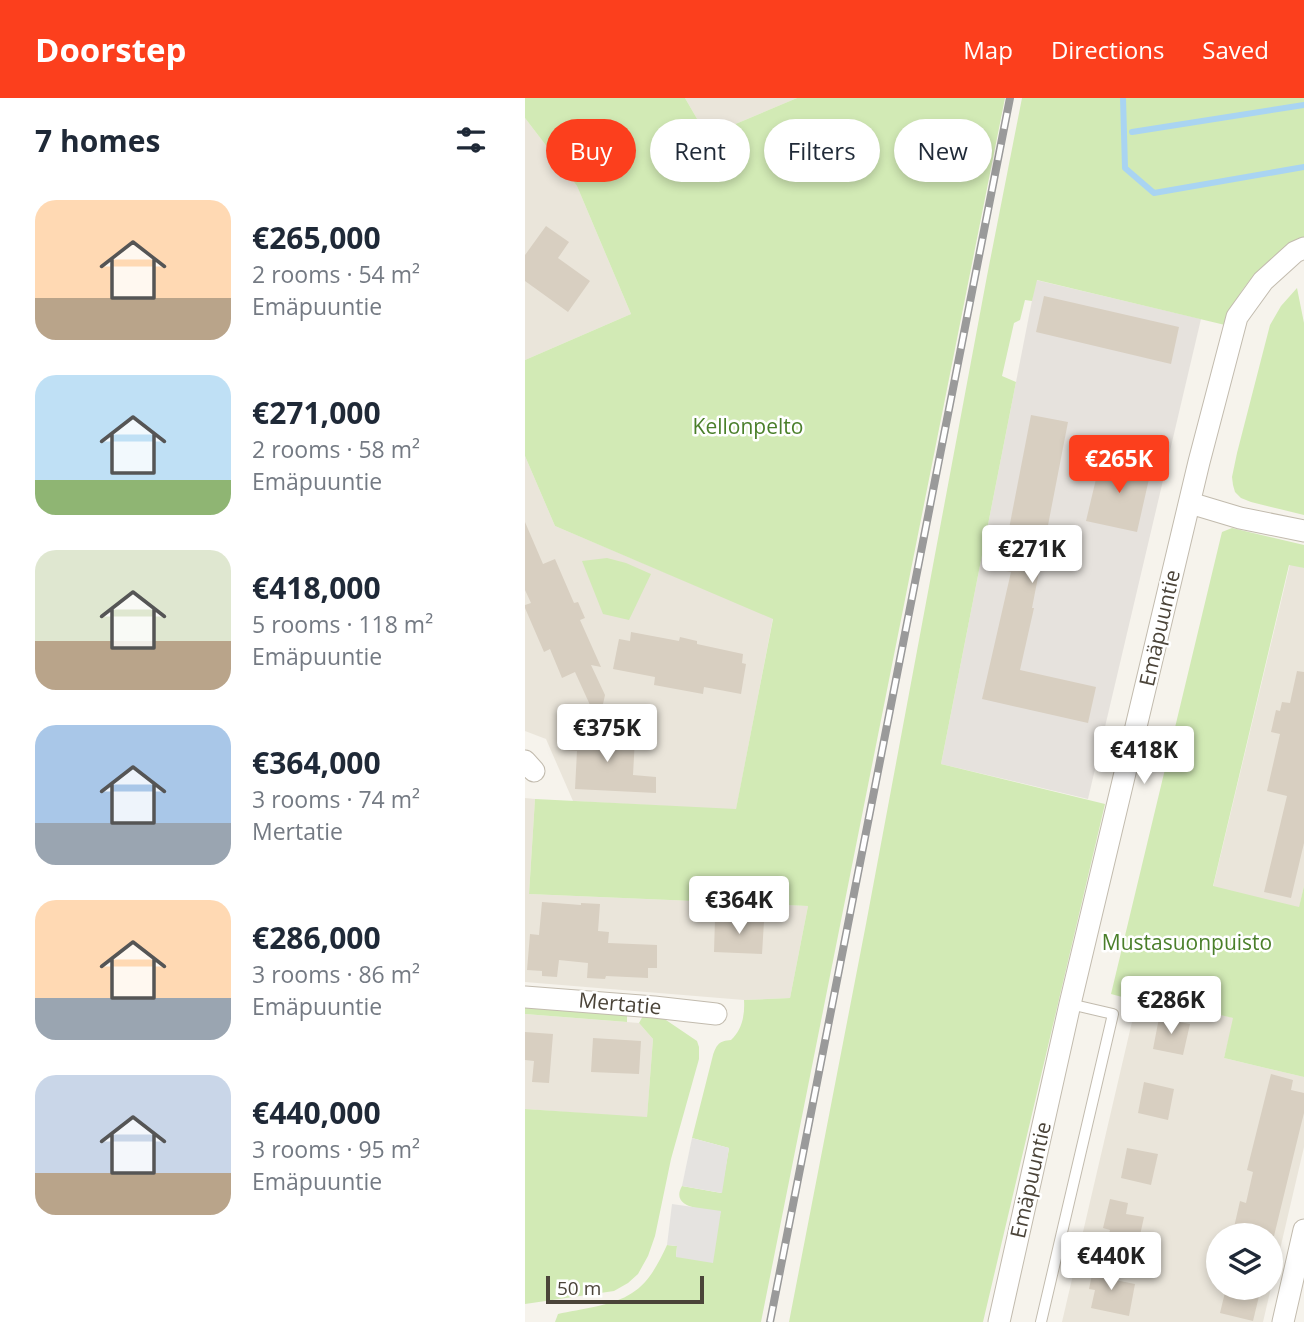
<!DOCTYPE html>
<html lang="en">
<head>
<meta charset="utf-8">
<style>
  :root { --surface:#fff; --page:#f2f2f3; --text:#1f2937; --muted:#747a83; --accent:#fc3f1d }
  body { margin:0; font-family:"Open Sans",sans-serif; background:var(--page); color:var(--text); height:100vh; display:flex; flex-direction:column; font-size:26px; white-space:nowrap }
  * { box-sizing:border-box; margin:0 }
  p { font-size:23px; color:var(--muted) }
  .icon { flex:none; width:38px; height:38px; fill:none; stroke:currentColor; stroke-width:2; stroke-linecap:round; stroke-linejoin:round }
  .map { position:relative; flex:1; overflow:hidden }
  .details { display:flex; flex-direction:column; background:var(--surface); width:525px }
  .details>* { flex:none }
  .hud { position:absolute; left:21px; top:21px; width:653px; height:63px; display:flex; gap:14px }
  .controls { position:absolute; left:681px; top:1125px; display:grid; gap:14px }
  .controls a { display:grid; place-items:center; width:77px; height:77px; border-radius:50%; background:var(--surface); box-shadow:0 4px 10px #0003; font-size:35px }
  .scale { position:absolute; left:21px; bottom:18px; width:158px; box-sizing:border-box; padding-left:7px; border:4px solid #4b4439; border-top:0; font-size:19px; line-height:24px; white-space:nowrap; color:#4b4439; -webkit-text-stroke:5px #fff; paint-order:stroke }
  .price { position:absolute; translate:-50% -60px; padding:0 16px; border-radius:7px; background:#fff; color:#222; font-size:23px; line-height:46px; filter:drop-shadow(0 2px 4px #0008) }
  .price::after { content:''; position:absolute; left:50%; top:42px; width:21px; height:16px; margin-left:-10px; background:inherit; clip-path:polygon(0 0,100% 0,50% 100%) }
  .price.current { background:var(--accent); color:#fff }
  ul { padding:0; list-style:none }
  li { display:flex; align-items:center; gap:21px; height:175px; padding:0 35px }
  li span { display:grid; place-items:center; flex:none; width:196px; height:140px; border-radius:21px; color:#555 }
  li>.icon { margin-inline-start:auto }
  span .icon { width:84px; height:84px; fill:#fffc; stroke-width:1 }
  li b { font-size:30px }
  h2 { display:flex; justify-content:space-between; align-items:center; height:84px; padding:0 35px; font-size:30px }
  .pill { padding:0 24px; border-radius:32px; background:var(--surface); box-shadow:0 4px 10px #0003; font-size:24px; line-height:63px }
  .pill.current { background:var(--accent); color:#fff }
  header { display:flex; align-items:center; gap:42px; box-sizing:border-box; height:98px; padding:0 35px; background:var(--accent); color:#fff }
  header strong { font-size:33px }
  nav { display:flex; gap:38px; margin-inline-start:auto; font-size:24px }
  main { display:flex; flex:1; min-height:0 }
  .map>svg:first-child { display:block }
  .residential { fill:#eae5da; fill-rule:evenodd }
  .industrial { fill:#e6e2dd }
  .green { fill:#d2eab5 }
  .parking { fill:#e5e3e0 }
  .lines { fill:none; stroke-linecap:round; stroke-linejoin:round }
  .stream { stroke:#a9d4f2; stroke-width:6 }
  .building { fill:#d8cfc1 }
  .lane-casing { stroke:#c2bbae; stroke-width:12 }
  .street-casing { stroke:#c2bbae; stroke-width:23 }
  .lane { stroke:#fff; stroke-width:10 }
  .street { stroke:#fff; stroke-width:21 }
  .rail-casing { stroke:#9a9a9a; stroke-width:8 }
  .rail { stroke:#fff; stroke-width:5; stroke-dasharray:16; stroke-linecap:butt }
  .labels { text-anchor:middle; stroke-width:5; stroke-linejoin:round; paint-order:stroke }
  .park-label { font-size:21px; fill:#4a7f2a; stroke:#fff }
  .street-label { font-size:21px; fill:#4b4439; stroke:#fff }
</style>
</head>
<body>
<header>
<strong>Doorstep</strong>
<nav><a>Map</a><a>Directions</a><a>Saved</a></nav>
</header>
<main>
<section class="details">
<h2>7 homes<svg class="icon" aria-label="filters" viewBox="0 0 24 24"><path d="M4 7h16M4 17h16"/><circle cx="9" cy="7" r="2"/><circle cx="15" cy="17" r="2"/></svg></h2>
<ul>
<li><span style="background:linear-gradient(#ffd9b3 70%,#b9a48a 0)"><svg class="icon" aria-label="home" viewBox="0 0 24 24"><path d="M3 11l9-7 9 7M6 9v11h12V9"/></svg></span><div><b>€265,000</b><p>2 rooms · 54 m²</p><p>Emäpuuntie</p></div></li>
<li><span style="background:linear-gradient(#bfe0f5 75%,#8fb573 0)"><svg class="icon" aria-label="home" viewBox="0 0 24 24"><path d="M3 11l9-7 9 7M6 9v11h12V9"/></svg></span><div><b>€271,000</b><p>2 rooms · 58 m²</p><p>Emäpuuntie</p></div></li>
<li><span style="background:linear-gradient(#dfe7d0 65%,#b9a48a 0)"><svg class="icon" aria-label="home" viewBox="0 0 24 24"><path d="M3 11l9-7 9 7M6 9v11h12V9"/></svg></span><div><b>€418,000</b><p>5 rooms · 118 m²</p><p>Emäpuuntie</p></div></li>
<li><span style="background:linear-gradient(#a9c7e8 70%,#9aa5b1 0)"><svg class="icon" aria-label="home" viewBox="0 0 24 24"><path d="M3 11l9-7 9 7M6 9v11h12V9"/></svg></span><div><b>€364,000</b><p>3 rooms · 74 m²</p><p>Mertatie</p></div></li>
<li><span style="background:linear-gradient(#ffd9b3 70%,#9aa5b1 0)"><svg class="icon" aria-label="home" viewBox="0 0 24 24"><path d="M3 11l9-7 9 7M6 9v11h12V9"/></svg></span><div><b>€286,000</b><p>3 rooms · 86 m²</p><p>Emäpuuntie</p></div></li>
<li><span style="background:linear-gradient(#c9d6e8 70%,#b9a48a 0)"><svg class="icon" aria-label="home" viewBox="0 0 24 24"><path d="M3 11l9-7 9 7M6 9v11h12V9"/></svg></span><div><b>€440,000</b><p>3 rooms · 95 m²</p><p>Emäpuuntie</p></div></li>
</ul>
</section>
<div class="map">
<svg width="779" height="1224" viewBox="0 0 779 1224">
  <rect width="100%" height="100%" fill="#f6f3ec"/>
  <path class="residential" d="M160,0h112l-90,38z
    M0,20l52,68 54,128 -106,46z
    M0,358l30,70 218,92 -37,192 -163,-9 -27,-62 -21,-8z
    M765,466l14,4v318l-5,22 -86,-21z
    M0,700l10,1 -6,95 279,12 -18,92 -46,2 -219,-18z
    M613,898l96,22 -10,40 80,19v70l-41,175h-201zM693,1138h53v52h-53z
    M0,916l114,9 14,16 -6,79 -122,-9z"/>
  <path class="industrial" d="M511,182l165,39 -113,480 -147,-35z"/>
  <path class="green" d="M0,0h160l22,38 90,-38h208l-244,1224h-206l3,-8c22,-5 55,-8 74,-21 17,-10 27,-31 35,-48l10,1 -1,11 45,-45c-15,-3 -52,-3 -39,-26l39,7 8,-45 -37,-10 21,-83c4,-11 6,-14 18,-15 11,-10 14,-25 13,-40l46,-2 18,-92 -279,-12 6,-95 201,10 37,-190 -218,-93 -30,-70v-96l106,-46 -54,-128 -52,-68z
    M497,0h282v140c-23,10 -46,30 -61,51 -7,10 -12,24 -18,36l-188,-45 -5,21 -7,-1 -5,20 -6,3 -12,53 14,6 -75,382 164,40 -122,518h-194l77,-398 121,-648z
    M772,190l7,35v192l-53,-13 -10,-4 -6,-6 -2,-7 -1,-8 5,-24 33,-128 11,-19z
    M707,430l72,17v23l-15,-3 -76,321 86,21 5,-21v191l-80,-19 9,-40 -94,-22 -2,7 -9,-2 -2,-3 -15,-4 110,-458 1,-4z
    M82,460l19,5 25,11 -22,46 -26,-6 -21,-53z
    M0,906l102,10v8l-102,-8z
    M119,916l19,4 34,23 2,6v12l-28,100 -16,77 -7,20 -10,18 -10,9 -14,8 -89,13v-195l122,8 6,-78 -14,-16z"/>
  <path class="parking" d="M167,1040l37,10 -7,45 -40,-7z
    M147,1106l49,7 -8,52 -37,-6 1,-11 -10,-1z"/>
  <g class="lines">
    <path class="stream" d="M598,0l2,70 29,25 150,-26
      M607,34l172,-27"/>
  </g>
  <path class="building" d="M21,128l23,16 -11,16 32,23 -22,31 -43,-31v-26z
    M519,198l135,31 -8,37 -135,-32z
    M506,317l37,7 -36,186h2l-14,62 76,17 -8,36 -106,-24 29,-127 -10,-2z
    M576,360l50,12 -14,62 -51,-11z
    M0,424l18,42 12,-5 19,44 4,-1 7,16 -5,2 21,47 -10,-2 14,30 -2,9 -13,1 -15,-33 -13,6 -12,-29 -6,3 -19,-44v-3l6,-2 -6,-13z
    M106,534l48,9 1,-4 17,4v3l46,10 -1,9 4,1 -5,30 -37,-7 -1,7 -49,-9 1,-8 -42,-8 6,-30 11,2z
    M772,573l7,1v171l-13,55 -27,-6 23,-96 -20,-5 13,-57 -9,-2 5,-22 4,1 2,-9 8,1z
    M38,636l72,4 -2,37 23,2v16l-81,-4 2,-38 -15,-1z
    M17,804l39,3v-2l19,1 -2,27 11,1 -1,11 49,2v23h-9v10l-42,-2 -1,3 -18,-1 1,-15 -29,-3 -2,17 -15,-1v-5l-15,-1 3,-36 9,1z
    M190,821l49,2 -2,33 -48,-2z
    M634,920l31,6 -7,31 -30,-6z
    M0,934l28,2 -4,49 -17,-1 2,-21 -9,-1z
    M68,940l48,3 -2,33 -48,-2z
    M746,976l22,6 -2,10 13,3v20l-4,16 -26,107h-42l8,-35 6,2 7,-31 -6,-2z
    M619,984l30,7 -6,31 -30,-7z
    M602,1050l31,6 -7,31 -30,-7z
    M585,1101l18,4 -2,11 18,3 -7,32 -30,-7 3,-12 -7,-2z
    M569,1167l18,4 -2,10 25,5 -6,32 -38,-8 4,-18 -6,-1z
    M701,1190h35l-8,33 -33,-8z"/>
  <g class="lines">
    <defs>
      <path id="lane" d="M516,1224l72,-308 -43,-10"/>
      <path id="street" d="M665,405l50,15 64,13
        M0,663l9,10
        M0,899l129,10 62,7
        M474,1224l71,-318 129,-542 38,-145 26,-36 32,-29 9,-4
        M758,1224l21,-92"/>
    </defs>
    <use href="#lane" class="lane-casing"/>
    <use href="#street" class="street-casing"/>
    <use href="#lane" class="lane"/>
    <use href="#street" class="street"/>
    <defs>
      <path id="rail" d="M245,1224l240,-1224"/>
    </defs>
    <use href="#rail" class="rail-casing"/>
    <use href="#rail" class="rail"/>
  </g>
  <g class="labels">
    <g class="park-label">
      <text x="223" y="336">Kellonpelto</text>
      <text x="662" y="852">Mustasuonpuisto</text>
    </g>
    <g class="street-label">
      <text transform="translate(635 530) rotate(-77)" y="7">Emäpuuntie</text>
      <text transform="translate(95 906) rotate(5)" y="7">Mertatie</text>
      <text transform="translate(506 1082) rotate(-77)" y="7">Emäpuuntie</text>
    </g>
  </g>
</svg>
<div class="controls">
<a><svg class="icon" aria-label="layers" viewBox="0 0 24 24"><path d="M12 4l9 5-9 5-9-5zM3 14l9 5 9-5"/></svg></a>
</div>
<div class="scale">50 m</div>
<b class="price current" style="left:594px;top:397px">€265K</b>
<b class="price" style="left:507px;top:487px">€271K</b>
<b class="price" style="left:82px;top:666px">€375K</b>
<b class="price" style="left:619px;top:688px">€418K</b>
<b class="price" style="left:214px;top:838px">€364K</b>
<b class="price" style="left:646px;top:938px">€286K</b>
<b class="price" style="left:586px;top:1194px">€440K</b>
<div class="hud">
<a class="pill current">Buy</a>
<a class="pill">Rent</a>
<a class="pill">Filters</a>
<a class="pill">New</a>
</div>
</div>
</main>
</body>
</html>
